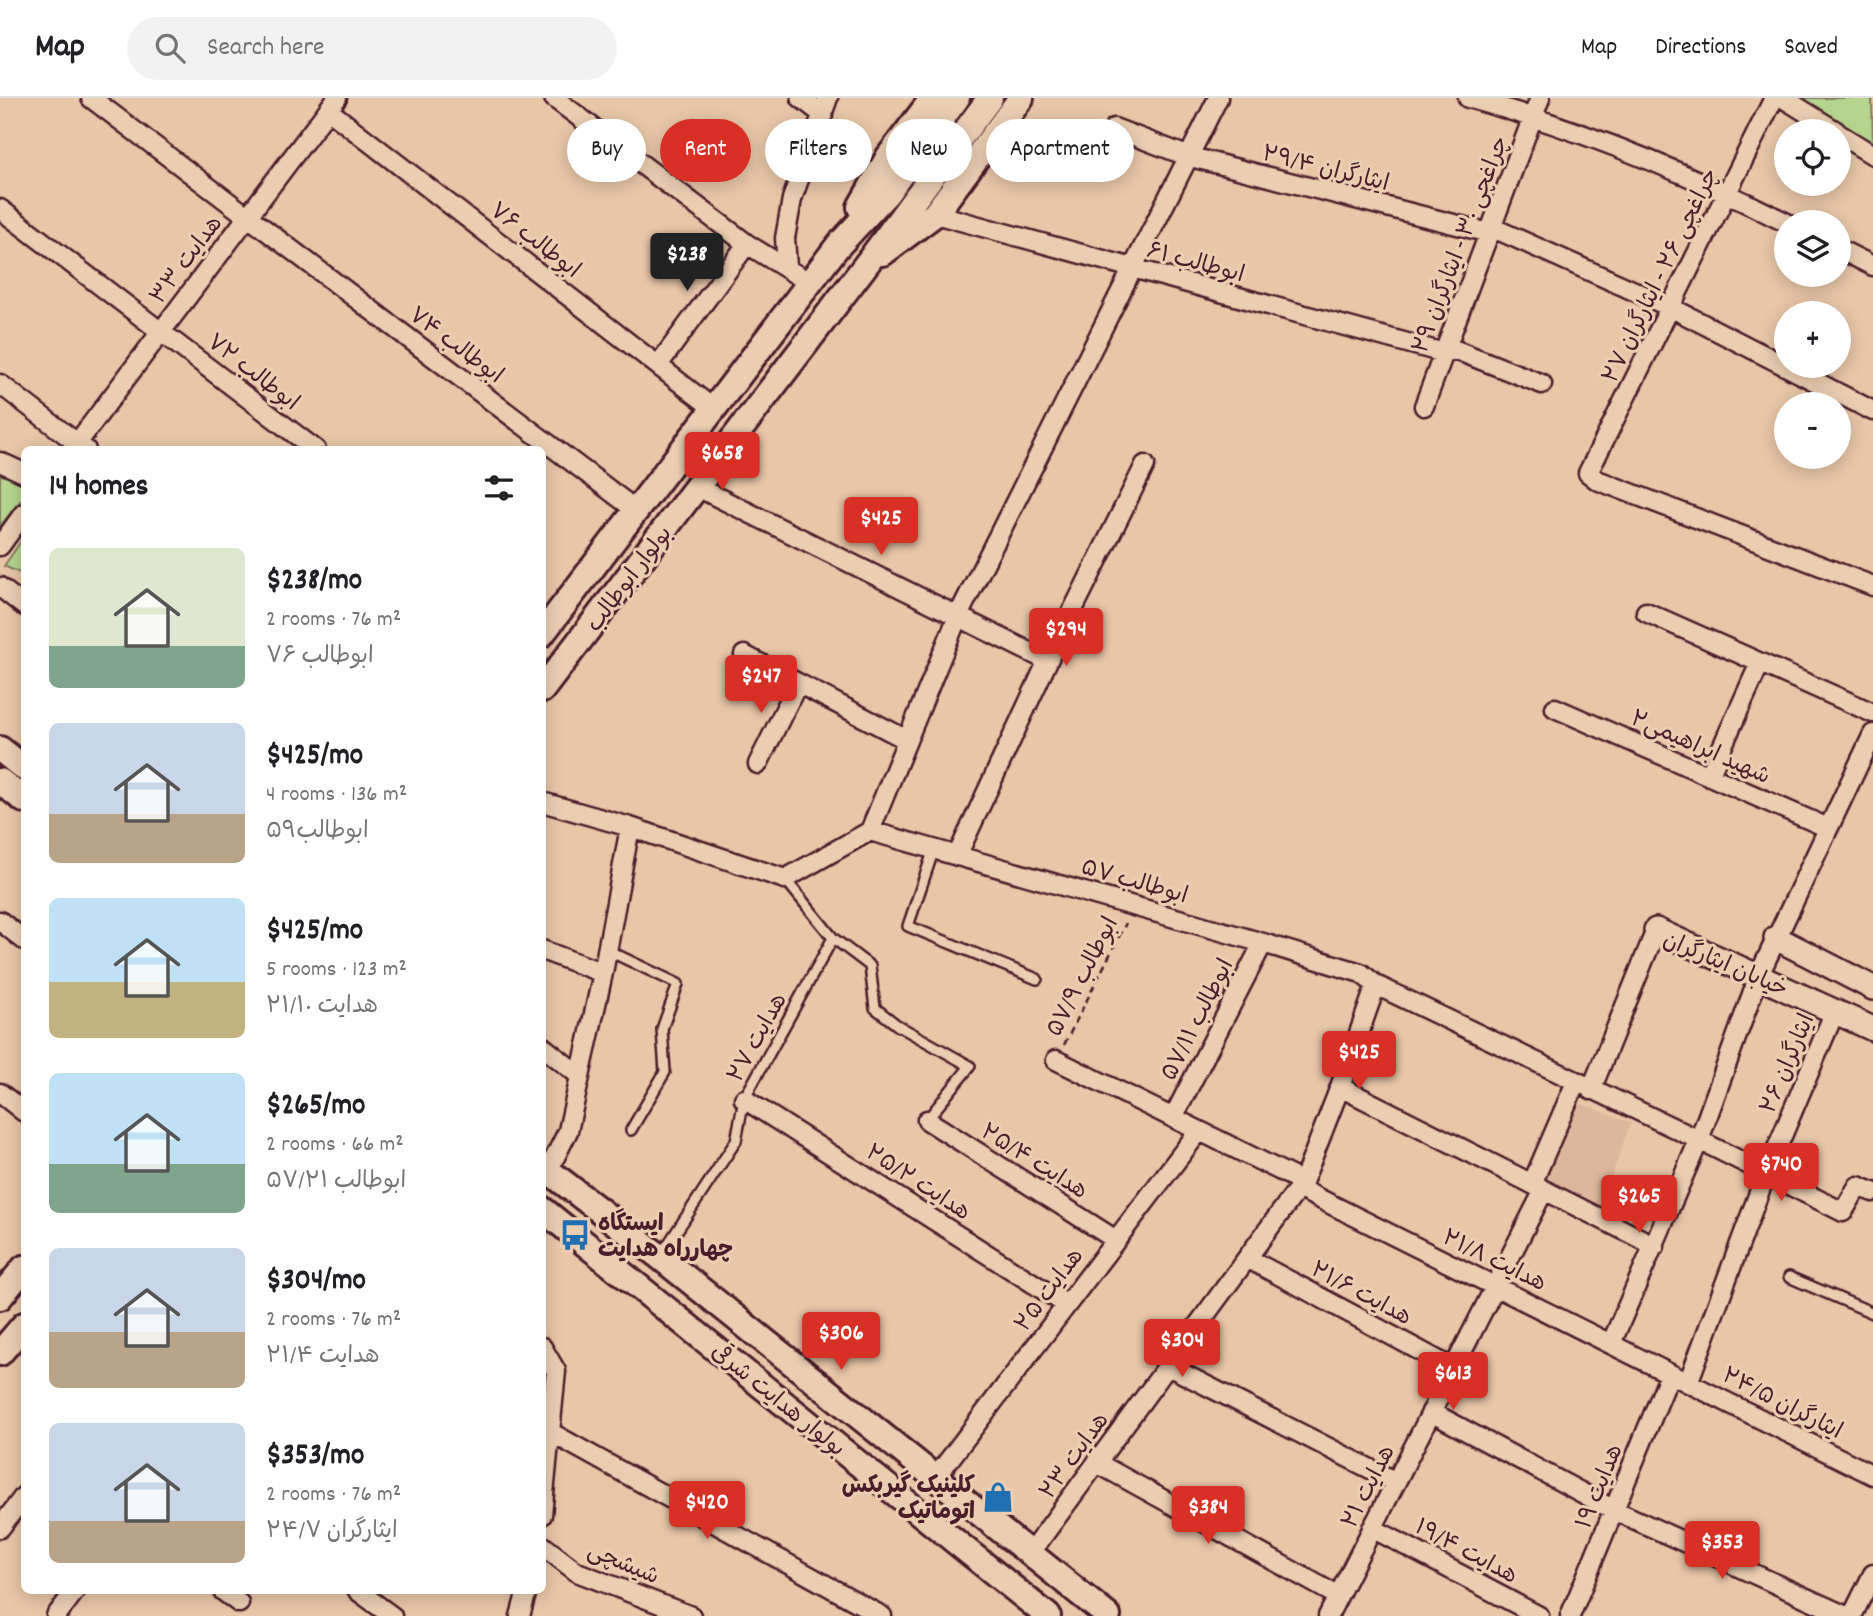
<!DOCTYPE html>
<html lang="en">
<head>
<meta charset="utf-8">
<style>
  :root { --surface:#fff; --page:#f2f2f2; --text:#202124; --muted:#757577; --line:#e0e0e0; --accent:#d93025 }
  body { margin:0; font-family:Dekko,"Playpen Sans Arabic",sans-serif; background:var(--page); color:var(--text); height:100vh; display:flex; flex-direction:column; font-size:26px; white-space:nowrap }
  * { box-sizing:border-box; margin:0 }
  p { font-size:23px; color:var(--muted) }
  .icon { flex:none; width:38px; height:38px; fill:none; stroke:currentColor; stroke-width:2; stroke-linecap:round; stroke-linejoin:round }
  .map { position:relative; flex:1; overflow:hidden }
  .drawer { position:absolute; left:21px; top:348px; width:525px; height:1148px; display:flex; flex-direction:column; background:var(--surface); border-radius:10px; box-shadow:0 4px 18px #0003 }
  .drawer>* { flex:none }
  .banner { position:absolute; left:567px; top:21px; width:665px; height:63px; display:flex; gap:14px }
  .tools { position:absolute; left:1774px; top:21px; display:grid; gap:14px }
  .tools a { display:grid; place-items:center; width:77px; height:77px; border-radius:50%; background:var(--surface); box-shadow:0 4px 18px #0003; font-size:35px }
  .price { position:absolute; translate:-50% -60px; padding:0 16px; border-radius:7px; background:var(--accent); color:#fff; font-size:23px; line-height:46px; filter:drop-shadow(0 2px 4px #0008) }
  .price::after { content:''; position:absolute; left:50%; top:42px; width:21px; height:16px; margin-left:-10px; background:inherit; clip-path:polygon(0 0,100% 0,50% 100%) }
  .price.active { background:#222; color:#fff }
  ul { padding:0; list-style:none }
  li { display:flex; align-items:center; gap:21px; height:175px; padding:0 28px }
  li span { display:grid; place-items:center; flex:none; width:196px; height:140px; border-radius:10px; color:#555 }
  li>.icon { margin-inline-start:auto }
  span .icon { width:84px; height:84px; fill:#fffc; stroke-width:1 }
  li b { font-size:30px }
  h2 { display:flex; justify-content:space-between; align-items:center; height:84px; padding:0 28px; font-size:30px }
  .pill { padding:0 24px; border-radius:32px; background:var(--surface); box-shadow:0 4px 18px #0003; font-size:24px; line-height:63px }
  .pill.active { background:var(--accent); color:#fff }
  header { display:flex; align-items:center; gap:42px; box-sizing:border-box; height:98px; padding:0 35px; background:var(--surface); border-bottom:2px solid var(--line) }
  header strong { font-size:33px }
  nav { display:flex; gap:38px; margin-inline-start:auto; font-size:24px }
  .search { width:490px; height:63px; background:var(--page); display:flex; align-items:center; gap:18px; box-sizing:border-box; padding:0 24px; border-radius:38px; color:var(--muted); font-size:26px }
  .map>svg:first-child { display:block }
  .built { fill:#ddb79b }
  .green { fill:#b5d58e; stroke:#807a5c; stroke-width:2 }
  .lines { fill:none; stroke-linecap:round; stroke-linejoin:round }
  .service-casing { stroke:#4a1f2b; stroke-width:14 }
  .minor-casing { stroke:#4a1f2b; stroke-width:23 }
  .tertiary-casing { stroke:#4a1f2b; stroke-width:28 }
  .secondary-casing { stroke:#4a1f2b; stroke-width:30 }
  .path { stroke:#4a1f2b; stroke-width:2.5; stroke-dasharray:7 5; stroke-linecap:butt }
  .service { stroke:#ebceb2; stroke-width:9 }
  .minor { stroke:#ebceb2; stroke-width:18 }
  .tertiary { stroke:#ebceb2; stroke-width:23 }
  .secondary { stroke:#ebceb2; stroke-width:24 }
  .labels { text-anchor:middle; stroke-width:6; stroke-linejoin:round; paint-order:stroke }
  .street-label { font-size:23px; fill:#4a1f2b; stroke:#ebceb2 }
  .poi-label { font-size:23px; font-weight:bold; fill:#4a1f2b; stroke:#ebceb2; text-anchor:start }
</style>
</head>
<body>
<header>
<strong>Map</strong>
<div class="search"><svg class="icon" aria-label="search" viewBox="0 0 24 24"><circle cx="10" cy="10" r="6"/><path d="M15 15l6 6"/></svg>Search here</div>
<nav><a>Map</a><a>Directions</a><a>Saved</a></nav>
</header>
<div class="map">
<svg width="1873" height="1518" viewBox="0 0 1873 1518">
  <rect width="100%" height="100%" fill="#e8c6a8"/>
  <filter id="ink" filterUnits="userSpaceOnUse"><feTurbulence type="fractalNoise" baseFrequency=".0143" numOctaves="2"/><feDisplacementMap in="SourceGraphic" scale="14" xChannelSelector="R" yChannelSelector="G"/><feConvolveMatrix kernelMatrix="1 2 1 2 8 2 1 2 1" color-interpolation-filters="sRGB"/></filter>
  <g filter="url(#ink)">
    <path class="built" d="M1572,1002l58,23 -30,88 -60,-32z"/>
    <path class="green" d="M1793,0h79l1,50z
      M0,371l24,11v16l-24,30z
      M24,439v38l-20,-9z"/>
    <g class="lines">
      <defs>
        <path id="service" d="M934,751l-26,77 129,53
          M833,840l37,28 5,42 22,17 73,41 -43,54
          M607,852l71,34 -16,45 3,43 -34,58
          M661,1157l75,-114 8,-42 89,-161 -48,-59
          M1789,1179l84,36"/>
        <path id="minor" d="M91,0l546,413
          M554,0l193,146 63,39
          M801,0l22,17
          M1468,0c109,30 218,74 319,125
          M1774,0l-186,375 9,7 276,106
          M1783,0l53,33
          M328,12l386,299
          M1114,30l73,28 302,77
          M1839,36l34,21
          M0,111l316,241
          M935,116l509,139 12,-3 86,34
          M1491,129l179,80 203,104
          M1839,151l34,17
          M787,169l-2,-29 7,-39 36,-101
          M659,266l88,-120
          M0,286l86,66
          M1424,308l116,-308
          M72,352l265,-352
          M0,364l24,11
          M697,389l351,174
          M0,448l24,-33
          M0,489l24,19
          M1646,514l227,101
          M744,557l163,85
          M1555,610l273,120
          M758,666l40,-81
          M1709,678l51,-113
          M542,704l88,25 155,52 85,-48 393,112 98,30 15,12 323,155 144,72 15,-26 15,6
          M870,733l88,-215 260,-518
          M957,758l94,-202 94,-189
          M0,823l24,19
          M542,852l61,23
          M542,948l38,30
          M1056,962l247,122
          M1340,989l315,159
          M1591,992l65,-160
          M0,995l24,19
          M744,1001l323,206
          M1173,1020l90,-175
          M927,1022l189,120
          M548,1073l20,-40 35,-158 27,-146
          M1532,1086l44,-102
          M1298,1090l575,287
          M1247,1160l207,111
          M1611,1246l88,-204 60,-165 114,-241
          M542,1249l14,24 -14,144
          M1168,1268l228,116
          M1688,1285l78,-209 69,-163
          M1431,1314l183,98 232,106
          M550,1334l332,184
          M1097,1365l241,133
          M936,1379l263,-346
          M0,1430l24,-32
          M1372,1430l167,88
          M542,1447l35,27 114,44
          M1031,1454l272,-370 37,-95 36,-102
          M223,1493l16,12
          M358,1493l34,25
          M56,1518l19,-25
          M520,1518l7,-25
          M1328,1518l216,-426
          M1570,1518l100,-242
          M1852,1518l21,-42"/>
        <path id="tertiary" d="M1656,832l217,99
          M1776,840l97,50"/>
        <path id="secondary" d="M860,109l29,-51 44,-58
          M883,155l52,-39 86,-116
          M542,536l295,-387 51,-55 69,-94
          M542,592l323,-424 125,-168
          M0,651l24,19
          M0,683l24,19
          M542,1068l118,91 448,359
          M542,1111l506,407
          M0,1199l24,-29
          M0,1255l24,-28"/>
      </defs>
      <use href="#service" class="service-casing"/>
      <use href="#minor" class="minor-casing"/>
      <use href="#tertiary" class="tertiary-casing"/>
      <use href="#secondary" class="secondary-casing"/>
      <path class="path" d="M1870,0l3,2
        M1064,947l62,-122"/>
      <use href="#service" class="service"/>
      <use href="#minor" class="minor"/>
      <use href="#tertiary" class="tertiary"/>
      <use href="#secondary" class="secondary"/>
    </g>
  </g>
  <defs>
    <symbol id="bus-bare" viewBox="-9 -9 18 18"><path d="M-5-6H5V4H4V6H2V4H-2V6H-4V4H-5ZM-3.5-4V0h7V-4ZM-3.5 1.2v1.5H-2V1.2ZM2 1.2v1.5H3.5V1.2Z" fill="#1f6fb2" stroke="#ebceb2" stroke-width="2.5" paint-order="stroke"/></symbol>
    <symbol id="shop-bare" viewBox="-9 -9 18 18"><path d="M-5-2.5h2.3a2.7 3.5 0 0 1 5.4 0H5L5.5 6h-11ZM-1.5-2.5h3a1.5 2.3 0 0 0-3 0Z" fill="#1f6fb2" stroke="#ebceb2" stroke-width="2.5" paint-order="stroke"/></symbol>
  </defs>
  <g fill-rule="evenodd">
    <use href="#bus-bare" x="553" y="1115" width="44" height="44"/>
    <use href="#shop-bare" x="976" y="1377" width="44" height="44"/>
  </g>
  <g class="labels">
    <g class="street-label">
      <text transform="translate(1326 69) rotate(14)" y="8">ایثارگران ۲۹/۴</text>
      <text transform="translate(536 141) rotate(38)" y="8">ابوطالب ۷۶</text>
      <text transform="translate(1459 146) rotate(-69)" y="8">چراغچی ۳۰ - ایثارگران ۲۹</text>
      <text transform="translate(185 161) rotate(-53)" y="8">هدایت ۳۳</text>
      <text transform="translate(1196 163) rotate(15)" y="8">ابوطالب ۶۱</text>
      <text transform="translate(1659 177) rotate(-64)" y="8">چراغچی ۲۶ - ایثارگران ۲۷</text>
      <text transform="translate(457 246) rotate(37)" y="8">ابوطالب ۷۴</text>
      <text transform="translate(254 273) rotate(38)" y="8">ابوطالب ۷۲</text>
      <text transform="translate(628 480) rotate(-53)" y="8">بولوار ابوطالب</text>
      <text transform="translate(1701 648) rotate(24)" y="8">شهید ابراهیمی۲</text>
      <text transform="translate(1135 782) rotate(16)" y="8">ابوطالب ۵۷</text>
      <text transform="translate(1726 865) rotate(23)" y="8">خیابان ایثارگران</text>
      <text transform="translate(1081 878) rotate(-63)" y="8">ابوطالب ۵۷/۹</text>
      <text transform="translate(1196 921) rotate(-63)" y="8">ابوطالب ۵۷/۱۱</text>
      <text transform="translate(756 939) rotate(-61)" y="8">هدایت ۲۷</text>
      <text transform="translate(1786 965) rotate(-67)" y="8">ایثارگران ۲۶</text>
      <text transform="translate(1035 1062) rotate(32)" y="8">هدایت ۲۵/۴</text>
      <text transform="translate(919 1083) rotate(33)" y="8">هدایت ۲۵/۲</text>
      <text transform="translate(1495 1161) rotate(26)" y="8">هدایت ۲۱/۸</text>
      <text transform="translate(1048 1191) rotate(-53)" y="8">هدایت ۲۵</text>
      <text transform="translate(1362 1194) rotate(28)" y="8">هدایت ۲۱/۶</text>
      <text transform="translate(779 1301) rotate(39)" y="8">بولوار هدایت شرقی</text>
      <text transform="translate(1783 1304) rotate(27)" y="8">ایثارگران ۲۴/۵</text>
      <text transform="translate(1073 1357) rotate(-54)" y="8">هدایت ۲۳</text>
      <text transform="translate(1367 1388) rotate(-63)" y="8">هدایت ۲۱</text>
      <text transform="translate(1598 1388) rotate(-68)" y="8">هدایت ۱۹</text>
      <text transform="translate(1467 1452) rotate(28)" y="8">هدایت ۱۹/۴</text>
      <text transform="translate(624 1464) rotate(23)" y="8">شیشچی</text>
    </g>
    <g class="poi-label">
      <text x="598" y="1132">ایستگاه<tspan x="598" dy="26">چهارراه هدایت</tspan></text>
      <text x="975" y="1394" text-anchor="end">کلینیک گیربکس<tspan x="975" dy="26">اتوماتیک</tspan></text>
    </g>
  </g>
</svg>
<div class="tools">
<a><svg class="icon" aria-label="locate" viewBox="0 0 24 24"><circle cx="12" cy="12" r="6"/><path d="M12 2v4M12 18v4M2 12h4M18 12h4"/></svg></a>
<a><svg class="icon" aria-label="layers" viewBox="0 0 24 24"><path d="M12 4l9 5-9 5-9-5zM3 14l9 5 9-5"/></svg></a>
<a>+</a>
<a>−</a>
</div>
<b class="price active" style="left:687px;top:195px">$238</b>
<b class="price" style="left:722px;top:394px">$658</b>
<b class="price" style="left:881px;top:459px">$425</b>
<b class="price" style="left:1066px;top:570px">$294</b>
<b class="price" style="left:761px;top:617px">$247</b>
<b class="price" style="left:1359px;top:993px">$425</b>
<b class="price" style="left:1781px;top:1105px">$740</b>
<b class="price" style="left:1639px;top:1137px">$265</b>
<b class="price" style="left:841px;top:1274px">$306</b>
<b class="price" style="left:1182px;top:1281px">$304</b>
<b class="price" style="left:1453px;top:1314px">$613</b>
<b class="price" style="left:707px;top:1443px">$420</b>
<b class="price" style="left:1208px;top:1448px">$384</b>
<b class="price" style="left:1722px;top:1483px">$353</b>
<div class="banner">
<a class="pill">Buy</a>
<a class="pill active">Rent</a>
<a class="pill">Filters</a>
<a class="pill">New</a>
<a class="pill">Apartment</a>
</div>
<section class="drawer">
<h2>14 homes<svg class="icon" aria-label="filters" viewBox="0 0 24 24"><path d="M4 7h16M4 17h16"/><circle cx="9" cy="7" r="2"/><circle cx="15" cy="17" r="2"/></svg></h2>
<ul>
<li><span style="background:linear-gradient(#dfe7d0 70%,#7fa58c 0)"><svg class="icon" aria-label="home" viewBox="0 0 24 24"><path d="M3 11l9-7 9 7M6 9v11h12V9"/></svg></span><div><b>$238/mo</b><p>2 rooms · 76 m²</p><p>ابوطالب ۷۶</p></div></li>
<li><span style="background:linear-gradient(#c9d6e8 65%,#b9a48a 0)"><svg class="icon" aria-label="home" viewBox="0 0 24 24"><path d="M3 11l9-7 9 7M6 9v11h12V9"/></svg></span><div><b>$425/mo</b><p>4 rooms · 136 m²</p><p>ابوطالب۵۹</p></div></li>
<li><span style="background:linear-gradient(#bfe0f5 60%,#c2b280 0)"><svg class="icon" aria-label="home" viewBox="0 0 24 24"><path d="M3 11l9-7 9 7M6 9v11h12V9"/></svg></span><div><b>$425/mo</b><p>5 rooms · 123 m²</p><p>هدایت ۲۱/۱۰</p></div></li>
<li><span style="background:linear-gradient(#bfe0f5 65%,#7fa58c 0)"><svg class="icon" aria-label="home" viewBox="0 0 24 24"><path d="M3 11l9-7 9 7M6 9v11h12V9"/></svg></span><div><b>$265/mo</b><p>2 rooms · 66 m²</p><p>ابوطالب ۵۷/۲۱</p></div></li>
<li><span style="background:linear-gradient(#c9d6e8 60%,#b9a48a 0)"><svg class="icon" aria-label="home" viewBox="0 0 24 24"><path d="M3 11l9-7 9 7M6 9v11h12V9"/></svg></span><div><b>$304/mo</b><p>2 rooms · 76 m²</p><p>هدایت ۲۱/۴</p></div></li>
<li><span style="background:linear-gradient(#c9d6e8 70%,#b9a48a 0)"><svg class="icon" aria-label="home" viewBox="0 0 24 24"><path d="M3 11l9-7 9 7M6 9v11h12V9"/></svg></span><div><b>$353/mo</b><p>2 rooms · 76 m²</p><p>ایثارگران ۲۴/۷</p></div></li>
</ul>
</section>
</div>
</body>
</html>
